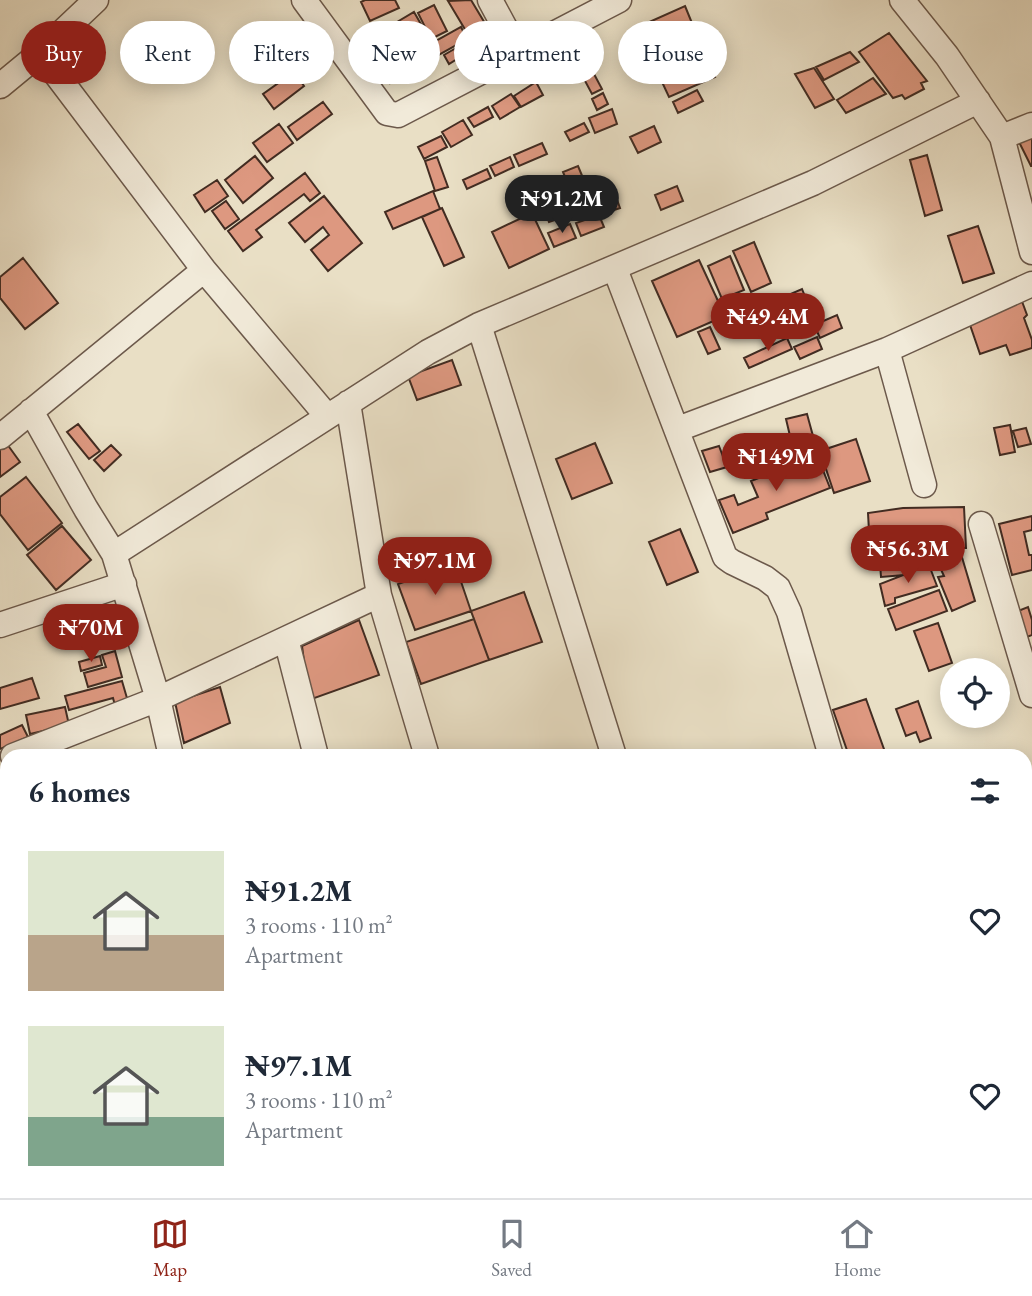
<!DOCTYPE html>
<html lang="en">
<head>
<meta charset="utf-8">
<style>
  :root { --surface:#fff; --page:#f2f2f3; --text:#1f2937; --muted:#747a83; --line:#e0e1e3; --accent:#8f2418 }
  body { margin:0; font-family:"EB Garamond",serif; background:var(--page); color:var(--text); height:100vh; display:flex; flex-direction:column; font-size:26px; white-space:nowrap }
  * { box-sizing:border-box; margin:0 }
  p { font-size:23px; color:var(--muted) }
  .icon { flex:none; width:38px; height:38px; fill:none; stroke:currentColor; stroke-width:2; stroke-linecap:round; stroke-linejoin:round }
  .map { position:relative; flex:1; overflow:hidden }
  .sheet { position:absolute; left:0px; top:749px; width:1032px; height:450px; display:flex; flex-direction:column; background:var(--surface); border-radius:21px 21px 0 0; box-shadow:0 4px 18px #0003 }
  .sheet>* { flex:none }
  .guide { position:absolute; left:21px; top:21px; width:990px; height:63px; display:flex; gap:14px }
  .controls { position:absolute; left:940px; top:658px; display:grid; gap:14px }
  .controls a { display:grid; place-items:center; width:70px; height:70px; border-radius:50%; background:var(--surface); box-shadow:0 4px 18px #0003; font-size:35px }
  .price { position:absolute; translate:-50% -60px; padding:0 16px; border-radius:24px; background:var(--accent); color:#fff; font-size:23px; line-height:46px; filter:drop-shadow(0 2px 4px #0008) }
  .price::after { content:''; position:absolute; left:50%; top:42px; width:21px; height:16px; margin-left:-10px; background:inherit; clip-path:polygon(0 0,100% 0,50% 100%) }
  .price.current { background:#222; color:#fff }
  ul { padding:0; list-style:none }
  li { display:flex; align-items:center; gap:21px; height:175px; padding:0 28px }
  li span { display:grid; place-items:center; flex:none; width:196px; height:140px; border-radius:0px; color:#555 }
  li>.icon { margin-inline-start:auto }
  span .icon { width:84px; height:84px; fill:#fffc; stroke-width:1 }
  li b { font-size:30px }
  h2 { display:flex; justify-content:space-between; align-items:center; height:84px; padding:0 28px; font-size:30px }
  .pill { padding:0 24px; border-radius:32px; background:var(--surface); box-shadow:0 4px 18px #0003; font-size:24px; line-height:63px }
  .pill.current { background:var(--accent); color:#fff }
  .tabs { display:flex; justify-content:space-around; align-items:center; height:98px; border-top:2px solid var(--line); background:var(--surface); font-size:19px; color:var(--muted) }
  .tabs a { display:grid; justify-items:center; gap:4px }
  .tabs .current { color:var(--accent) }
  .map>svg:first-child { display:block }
  .building { fill:#dd9880; stroke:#422c22; stroke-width:2 }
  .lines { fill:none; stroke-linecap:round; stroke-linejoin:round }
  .street-casing { stroke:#6c594b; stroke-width:27 }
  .street { stroke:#f1ead9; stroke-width:24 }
</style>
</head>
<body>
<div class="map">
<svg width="1032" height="1198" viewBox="0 0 1032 1198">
  <rect width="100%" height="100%" fill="#e9dfc5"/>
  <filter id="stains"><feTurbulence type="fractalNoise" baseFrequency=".00286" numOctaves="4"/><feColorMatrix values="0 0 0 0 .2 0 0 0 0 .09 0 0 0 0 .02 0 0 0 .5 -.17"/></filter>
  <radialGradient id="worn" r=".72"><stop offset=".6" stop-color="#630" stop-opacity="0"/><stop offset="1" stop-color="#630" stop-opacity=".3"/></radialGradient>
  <path class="building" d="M365,0h30l4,8 -29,13 -9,-19z
    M471,0l15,25 -17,11 -21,-35z
    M434,5l13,26 -16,8 -13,-26z
    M685,6l9,22 -46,21 -10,-22z
    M414,12l16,28 -17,10 -16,-28z
    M171,24l17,20 -26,21 -17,-20z
    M461,27l6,12 -52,29 -6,-12z
    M378,28l29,44 -17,11 -29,-44z
    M889,33l38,48 -6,2 3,6 -19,10 -3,-4 -9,3 -34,-46z
    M700,35l6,20 -16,5 -7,-20z
    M463,44l5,8 -19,12 -5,-9z
    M850,52l9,10 -35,18 -8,-13z
    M664,56l6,14 -13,5 -6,-14z
    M585,58l5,10 -20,11 -6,-10z
    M707,61l8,16 -46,20 -7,-15z
    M814,68l20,31 -19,9 -20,-34z
    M294,72l10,14 -30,23 -11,-15z
    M594,74l8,15 -10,5 -8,-15z
    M873,78l13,16 -40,19 -9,-13z
    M536,82l7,13 -22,12 -7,-11z
    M697,90l6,11 -25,12 -5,-11z
    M603,93l5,11 -11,6 -5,-11z
    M511,94l9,13 -20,12 -8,-13z
    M323,102l9,12 -35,26 -9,-13z
    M488,107l5,10 -19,10 -6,-9z
    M612,109l5,15 -22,9 -6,-15z
    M463,120l9,15 -21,12 -9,-15z
    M584,123l5,9 -19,9 -5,-9z
    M279,124l14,19 -26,19 -14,-19z
    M654,126l7,16 -23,11 -8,-16z
    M441,136l6,11 -23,12 -6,-12z
    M1032,136v30h-1l-12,-24z
    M542,143l5,11 -28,12 -5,-11z
    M927,155l15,55 -17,6 -15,-56z
    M255,156l18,22 -30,25 -18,-23z
    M437,157l11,30 -13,4 -10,-30z
    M510,157l4,10 -19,9 -5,-10z
    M578,166l5,12 -15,6 -5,-12z
    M487,169l4,9 -24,11 -4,-9z
    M305,173l15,20 -10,8 -6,-7 -48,36 6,7 -19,14 -15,-20z
    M553,179l14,37 -18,6 -14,-37z
    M217,180l11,16 -23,16 -11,-17z
    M583,182l13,31 -12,5 -13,-31z
    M677,186l6,15 -22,9 -6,-15z
    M433,191l7,18 -47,20 -8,-17z
    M615,194l5,14 -9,3 -5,-13z
    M324,196l38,47 -34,28 -17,-21 18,-15 -6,-8 -18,15 -16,-19z
    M226,201l13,18 -14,10 -13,-18z
    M442,208l22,49 -20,9 -22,-49z
    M532,213l17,36 -40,19 -17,-36z
    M599,215l5,12 -23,9 -5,-13z
    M570,224l6,14 -22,9 -6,-14z
    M978,226l16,47 -31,10 -15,-47z
    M754,242l17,41 -20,9 -18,-41z
    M730,256l14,34 -22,9 -14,-33z
    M23,258l35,45 -33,26 -25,-31v-21z
    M699,260l26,56 -48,21 -25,-56z
    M802,289l6,15 -22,10 -7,-15z
    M747,295l5,14 -23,9 -6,-15z
    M1020,296l7,19 -3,3 8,22v8l-22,7 -4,-10 -26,9 -12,-35z
    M837,315l5,13 -22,10 -6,-13z
    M780,321l4,13 -10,3 -4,-14z
    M710,327l10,22 -12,5 -10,-22z
    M817,337l5,12 -22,10 -6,-12z
    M787,338l5,11 -43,19 -5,-10z
    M452,360l9,25 -44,15 -9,-24z
    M807,414l9,33 -22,6 -8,-34z
    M78,424l22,27 -11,8 -22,-27z
    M1010,425l5,27 -15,3 -6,-27z
    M1026,428l5,16 -13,3 -5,-16z
    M856,439l14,42 -36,12 -14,-42z
    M595,443l17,40 -40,16 -16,-40z
    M7,444l13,18 -20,15v-28z
    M111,445l10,10 -17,16 -10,-11z
    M719,446l8,21 -17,5 -8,-21z
    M817,455l13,33 -64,25 2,6 -35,14 -14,-33 15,-5 4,10 20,-8 -7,-16z
    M26,477l36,46 -34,27 -28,-36v-17z
    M964,507l2,41 -66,-1 4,28 -23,2 -1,-14h6l-3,-8 7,-2 -1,-7 -19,3 -2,-36 35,-5z
    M1032,516v14l-8,2 5,23h3v15l-20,5 -13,-51z
    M62,526l29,34 -35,30 -29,-35z
    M680,529l18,43 -31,13 -18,-43z
    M961,554l14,47 -23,10 -14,-34 6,-1 -7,-15z
    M455,564l16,47 -56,19 -17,-46z
    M929,565l8,21 -42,12v5l-10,3 -5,-22z
    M939,590l8,21 -51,19 -8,-21z
    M524,592l18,50 -53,18 -18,-49z
    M1028,607l4,13v15l-10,4 -9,-26z
    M474,619l15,41 -68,24 -15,-42z
    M359,620l20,55 -70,25 -7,-54z
    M938,623l14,40 -23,8 -15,-40z
    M115,651l7,26 -34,10 -4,-14 22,-6 -4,-12z
    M100,656l2,9 -21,6 -2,-9z
    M32,678l7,20 -39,11v-21z
    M122,681l7,24 -13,4 -3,-11 -44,12 -4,-14z
    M220,687l10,36 -46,20 -9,-41z
    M866,699l19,53 -11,4h-25l-16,-46z
    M918,701l13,37 -11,4 -4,-10 -10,4 -10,-27z
    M65,707l4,18 -39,9 -4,-19z
    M22,725l6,12 -28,12v-14z"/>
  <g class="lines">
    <defs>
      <path id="street" d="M304,0l83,113 11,2 221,-115
        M490,0l28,52
        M902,0l45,56 55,81 30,115
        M40,53l164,217 123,146
        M0,86l40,-33 56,-53
        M1002,137l30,-12
        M615,269l110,288 7,5 33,16 13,10 11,24 42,144
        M479,325l135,431
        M887,350l37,135
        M348,403l31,192 48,161
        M31,411l55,98 28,45 44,145 13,57
        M678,429l209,-79 145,-66
        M0,437l204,-167
        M981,524l51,171
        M114,554l314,-202 51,-27 334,-142 165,-82
        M0,625l124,-41
        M286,639l30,117
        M13,756l145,-57 221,-104
        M0,858l7,-2
        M1026,917l6,-2
        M0,1054l7,11
        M1026,1071l6,-1
        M117,1192l3,6
        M229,1192l2,6
        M340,1192l3,6
        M539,1192l2,6
        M1013,1192l1,6
        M70,1198l9,-6
        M503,1198l18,-6
        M630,1198l5,-6"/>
    </defs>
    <use href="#street" class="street-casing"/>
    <use href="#street" class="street"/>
  </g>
  <rect width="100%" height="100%" filter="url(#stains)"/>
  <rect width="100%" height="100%" fill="url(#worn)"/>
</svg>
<div class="controls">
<a><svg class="icon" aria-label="locate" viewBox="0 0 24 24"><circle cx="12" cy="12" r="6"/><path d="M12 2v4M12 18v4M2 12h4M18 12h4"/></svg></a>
</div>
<b class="price current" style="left:562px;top:235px">₦91.2M</b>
<b class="price" style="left:768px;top:353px">₦49.4M</b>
<b class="price" style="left:776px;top:493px">₦149M</b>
<b class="price" style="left:908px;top:585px">₦56.3M</b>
<b class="price" style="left:435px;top:597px">₦97.1M</b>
<b class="price" style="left:91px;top:664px">₦70M</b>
<div class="guide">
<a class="pill current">Buy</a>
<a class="pill">Rent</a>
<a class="pill">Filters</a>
<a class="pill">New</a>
<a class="pill">Apartment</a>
<a class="pill">House</a>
</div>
<section class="sheet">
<h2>6 homes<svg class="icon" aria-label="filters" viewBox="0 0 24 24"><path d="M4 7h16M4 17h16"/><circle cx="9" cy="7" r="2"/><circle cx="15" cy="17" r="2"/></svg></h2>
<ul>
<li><span style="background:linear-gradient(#dfe7d0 60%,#b9a48a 0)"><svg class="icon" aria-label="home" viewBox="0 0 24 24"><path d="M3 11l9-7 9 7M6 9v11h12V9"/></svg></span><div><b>₦91.2M</b><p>3 rooms · 110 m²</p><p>Apartment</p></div><svg class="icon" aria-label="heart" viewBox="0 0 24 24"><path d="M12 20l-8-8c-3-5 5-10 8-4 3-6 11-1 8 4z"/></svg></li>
<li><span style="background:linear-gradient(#dfe7d0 65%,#7fa58c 0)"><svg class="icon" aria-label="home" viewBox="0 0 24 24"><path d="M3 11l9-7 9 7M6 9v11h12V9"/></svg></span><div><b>₦97.1M</b><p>3 rooms · 110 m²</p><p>Apartment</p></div><svg class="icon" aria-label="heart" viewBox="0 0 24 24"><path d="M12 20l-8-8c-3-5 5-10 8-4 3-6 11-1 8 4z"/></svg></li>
</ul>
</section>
</div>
<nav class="tabs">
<a class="current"><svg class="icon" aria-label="map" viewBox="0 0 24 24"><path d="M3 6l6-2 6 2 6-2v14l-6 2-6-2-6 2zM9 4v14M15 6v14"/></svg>Map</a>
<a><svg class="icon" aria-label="saved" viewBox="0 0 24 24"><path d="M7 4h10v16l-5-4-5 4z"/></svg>Saved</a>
<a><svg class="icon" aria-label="home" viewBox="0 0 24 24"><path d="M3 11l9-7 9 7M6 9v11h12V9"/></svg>Home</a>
</nav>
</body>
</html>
